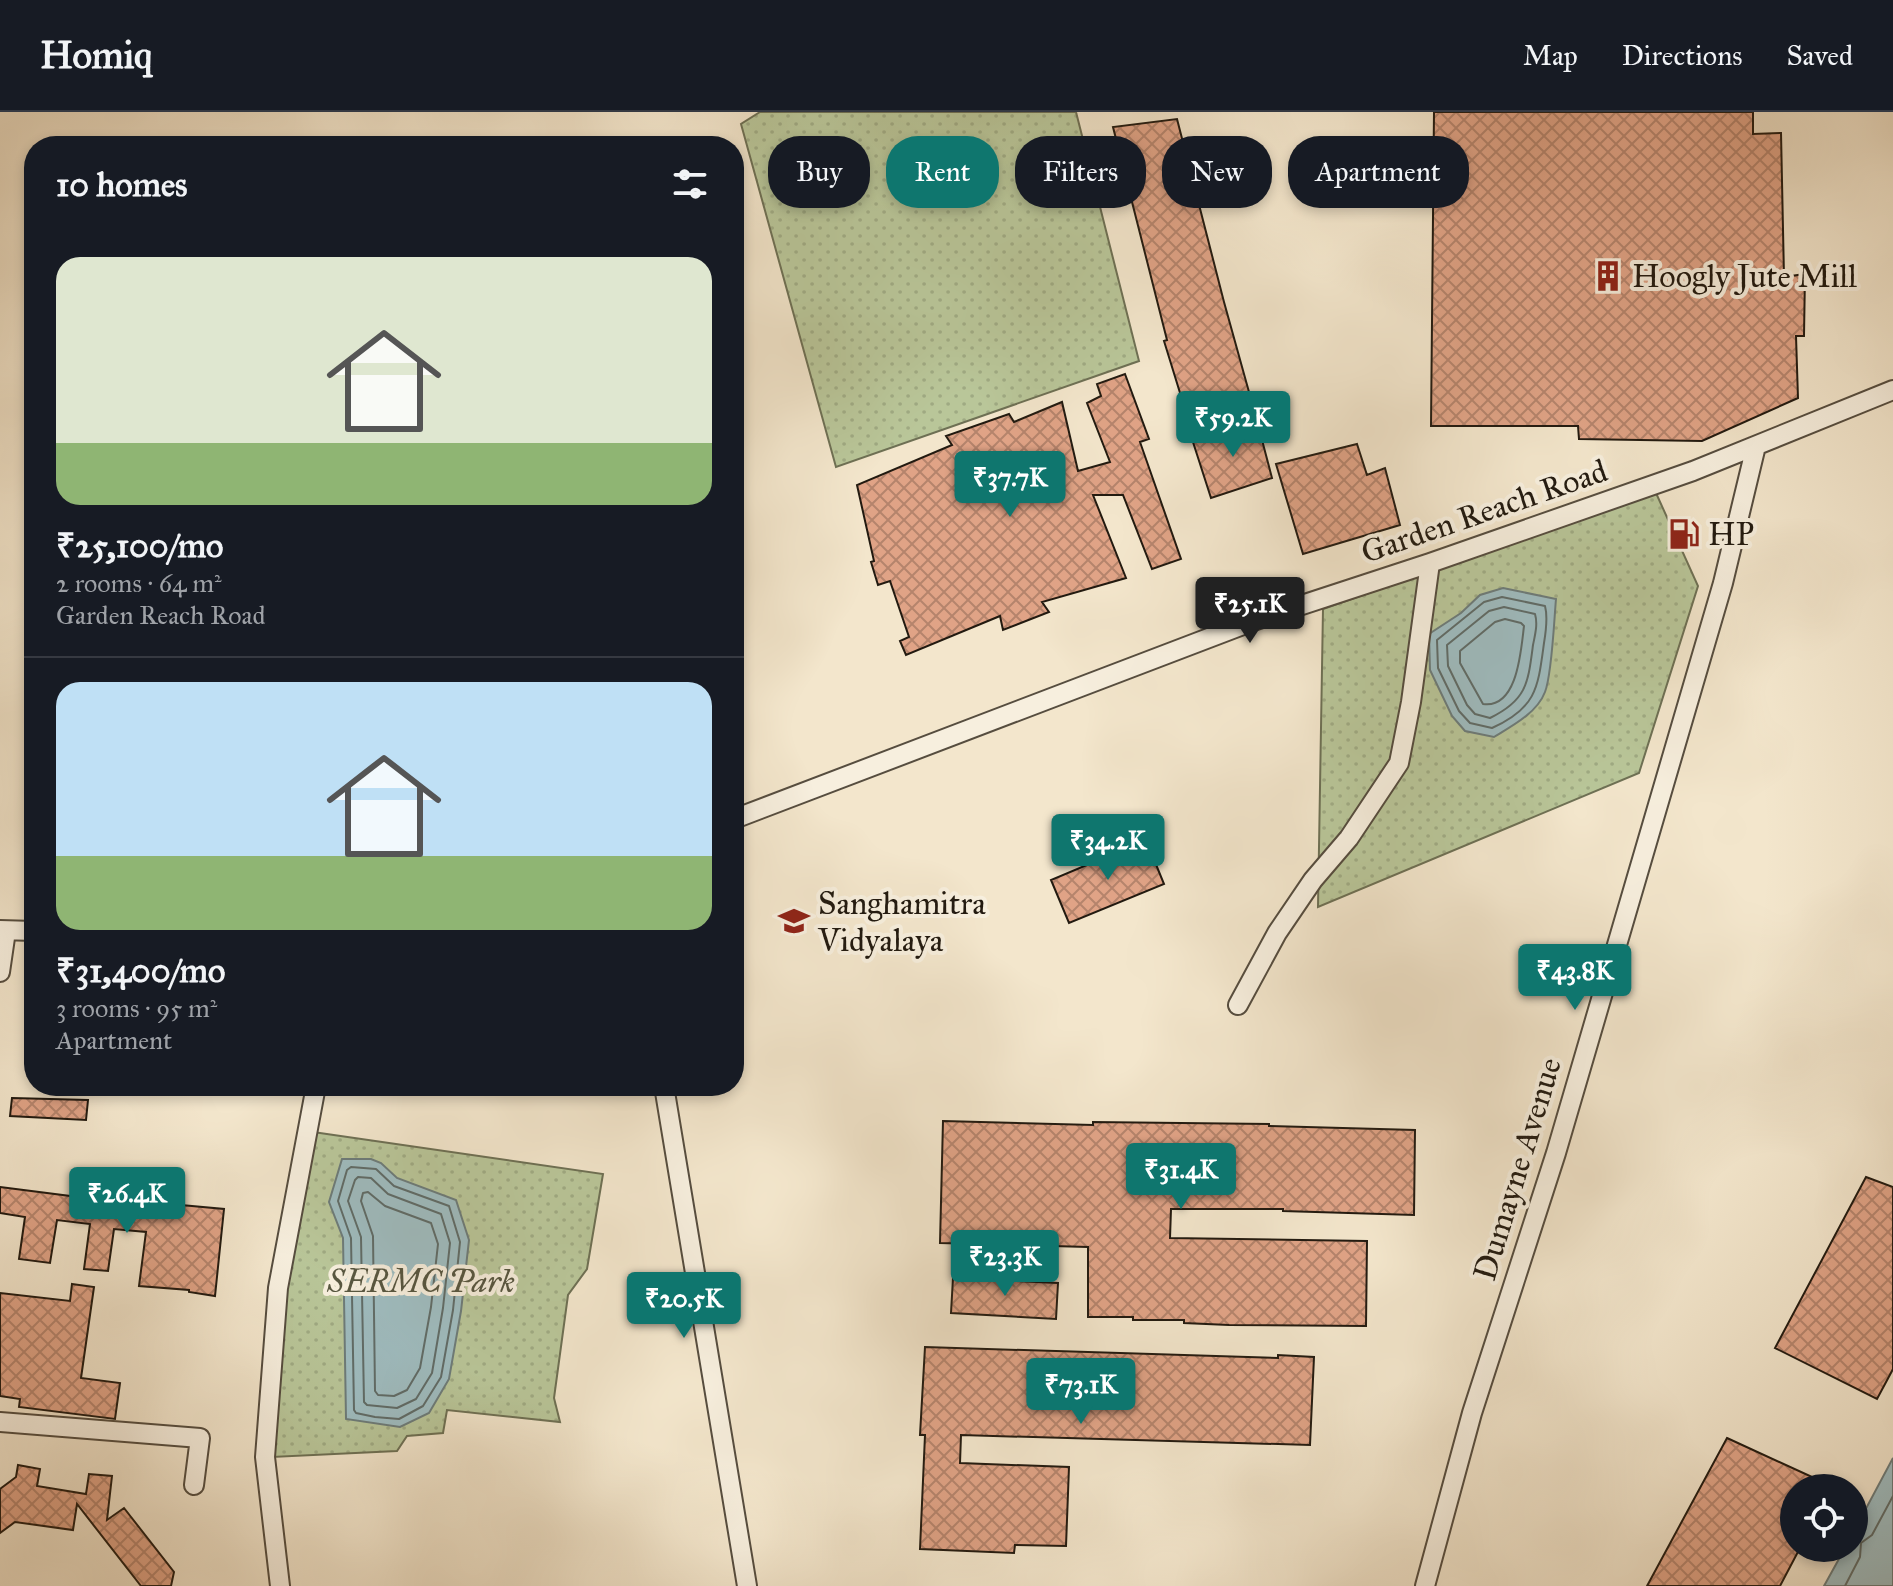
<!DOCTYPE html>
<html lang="en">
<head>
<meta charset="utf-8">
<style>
  :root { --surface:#171b24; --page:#242831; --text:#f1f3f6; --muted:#9ea1a6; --line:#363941; --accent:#0f766e }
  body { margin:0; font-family:"IM FELL Great Primer",serif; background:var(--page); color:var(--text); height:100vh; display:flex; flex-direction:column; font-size:30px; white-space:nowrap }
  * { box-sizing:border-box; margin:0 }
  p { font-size:26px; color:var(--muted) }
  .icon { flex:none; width:44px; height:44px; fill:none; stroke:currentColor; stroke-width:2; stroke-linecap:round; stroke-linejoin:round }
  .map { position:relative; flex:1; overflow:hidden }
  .panel { position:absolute; left:24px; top:24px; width:720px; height:960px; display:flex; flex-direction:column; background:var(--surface); border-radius:32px; box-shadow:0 4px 12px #0003 }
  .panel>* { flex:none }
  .guide { position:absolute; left:768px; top:24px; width:760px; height:72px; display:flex; gap:16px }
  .tools { position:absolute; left:1780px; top:1362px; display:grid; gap:16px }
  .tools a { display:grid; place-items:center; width:88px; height:88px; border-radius:50%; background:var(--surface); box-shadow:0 4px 12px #0003; font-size:40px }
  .price { position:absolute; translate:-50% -68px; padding:0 18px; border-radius:8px; background:var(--accent); color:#fff; font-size:26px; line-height:52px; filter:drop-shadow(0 2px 4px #0008) }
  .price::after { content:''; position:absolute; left:50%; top:48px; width:24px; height:18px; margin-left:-12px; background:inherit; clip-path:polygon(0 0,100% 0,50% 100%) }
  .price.active { background:#222; color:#fff }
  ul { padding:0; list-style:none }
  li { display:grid; align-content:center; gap:16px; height:424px; padding:0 32px }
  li+li { border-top:2px solid var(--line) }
  li span { display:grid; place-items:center; height:248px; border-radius:24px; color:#555 }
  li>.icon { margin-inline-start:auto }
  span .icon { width:144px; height:144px; fill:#fffc; stroke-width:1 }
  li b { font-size:34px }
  h2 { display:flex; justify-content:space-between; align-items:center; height:96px; padding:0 32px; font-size:34px }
  .chip { padding:0 28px; border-radius:32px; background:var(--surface); box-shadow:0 4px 12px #0003; font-size:28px; line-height:72px }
  .chip.active { background:var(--accent); color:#fff }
  header { display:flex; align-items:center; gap:48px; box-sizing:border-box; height:112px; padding:0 40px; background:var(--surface); border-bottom:2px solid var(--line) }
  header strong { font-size:38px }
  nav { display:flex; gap:44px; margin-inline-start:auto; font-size:28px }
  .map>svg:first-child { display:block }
  .grass { fill:url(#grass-dots); stroke:#6e7054; stroke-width:2 }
  .water { fill:#9fbdc1; stroke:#6d7c7a; stroke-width:2 }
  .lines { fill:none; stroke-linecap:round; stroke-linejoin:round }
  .shore { stroke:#606c68; stroke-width:2 }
  .building { fill:url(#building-cross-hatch); stroke:#221a10; stroke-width:2 }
  .street-casing { stroke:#564d3f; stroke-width:22 }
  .street { stroke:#f7efde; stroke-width:18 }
  .labels { text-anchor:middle; stroke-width:8; stroke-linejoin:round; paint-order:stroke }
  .poi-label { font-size:32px; fill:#221a10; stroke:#f7efde; text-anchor:start }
  .street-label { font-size:32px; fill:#221a10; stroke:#f7efde }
  .park-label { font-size:32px; font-style:italic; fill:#575640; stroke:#f7efde }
</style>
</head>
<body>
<header>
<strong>Homiq</strong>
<nav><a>Map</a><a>Directions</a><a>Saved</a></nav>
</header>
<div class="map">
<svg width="1893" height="1474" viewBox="0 0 1893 1474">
  <defs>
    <pattern id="grass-dots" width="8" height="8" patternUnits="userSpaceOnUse" patternTransform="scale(2)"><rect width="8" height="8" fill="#b9c699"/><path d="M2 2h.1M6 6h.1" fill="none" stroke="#9faa83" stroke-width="1.8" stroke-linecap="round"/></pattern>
    <pattern id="building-cross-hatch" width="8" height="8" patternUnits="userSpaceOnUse" patternTransform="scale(2)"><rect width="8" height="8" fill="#e0a386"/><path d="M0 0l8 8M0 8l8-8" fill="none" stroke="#b5846c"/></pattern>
  </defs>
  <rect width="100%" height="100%" fill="#f3e6cc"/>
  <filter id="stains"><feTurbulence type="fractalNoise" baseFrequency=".0025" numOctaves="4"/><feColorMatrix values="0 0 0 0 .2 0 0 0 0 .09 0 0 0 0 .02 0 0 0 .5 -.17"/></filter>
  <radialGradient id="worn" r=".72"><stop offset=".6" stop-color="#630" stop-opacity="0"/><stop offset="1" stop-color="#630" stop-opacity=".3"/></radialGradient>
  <path class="grass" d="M760,0h316l63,249 -303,106 -95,-343z
    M1656,381l42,93 -59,187 -321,134 5,-298z
    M313,1020l290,42 -16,95 -19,26 -14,103 6,24 -113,-12 -4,23 -36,3 -10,15 -125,6 12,-166z"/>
  <path class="water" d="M1503,476l53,11c-2,22 -4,75 -11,93 -8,21 -33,34 -51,45l-29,-6 -13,-15 -22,-46 -1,-36 32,-21 19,-18z
    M342,1047h29l10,4 16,15 59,22 13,40 -8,71 -12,68 -20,34 -29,14 -54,-8 -3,-181 -14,-36z
    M1893,1346v128h-69l21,-38h9v-17z"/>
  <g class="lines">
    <path class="shore" d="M1502,485l43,9c3,11 1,25 -1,37 -6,44 -7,65 -52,85l-22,-5 -11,-12 -21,-43 -1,-28 47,-38z
      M1504,495l31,7c3,10 0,21 -2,31 -5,38 -6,55 -43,73l-15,-4 -8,-9 -19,-39 -1,-21 42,-34z
      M1505,507l16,4 3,3c-3,23 -6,83 -41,78l-23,-41v-12l35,-29z
      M351,1055l25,2 18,17 55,20 11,36 -7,68 -12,67 -18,29 -24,13 -24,-2 -19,-4 -2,-3 -3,-172 -13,-37 9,-31z
      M358,1065l13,1 17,16 53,20 9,29 -7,65 -11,65 -16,26 -19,9 -30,-3 -3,-3 -3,-165 -13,-36 7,-21z
      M368,1080l17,14 46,17 7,21 -7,63 -11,61 -13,22 -13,6 -16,-1 -3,-4 -2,-155 -12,-35 2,-8z
      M1845,1474l15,-29 1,-14 11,-8 21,-39"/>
  </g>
  <path class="building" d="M1434,0h319v22l28,-1 3,144 21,-3 -1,62h-8l2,62 -96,43 -123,-2 -1,-13h-147z
    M1177,7l47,183 25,90 -64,17 -21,-68 3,-1 -54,-213z
    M1125,262l24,65 -9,3 41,117 -29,10 -29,-74h-30l33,83 -84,24 7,10 -46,18 -3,-14 -94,39 -6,-14 9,-4 -19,-56 -12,4 -7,-23 3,-1 -17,-76 95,-40 -6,-9 63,-22 5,8 48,-20 16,69 32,-9 -23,-59 14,-7 -4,-12z
    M1257,309l15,57 -61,20 -19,-59z
    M1357,332l10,31 18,-7 15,57 -97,29 -27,-90z
    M1146,728l18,44 -95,39 -18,-43z
    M12,986l76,2 -2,20 -76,-4z
    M943,1009l150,4v-3l176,2v2l146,4 -1,85 -131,-4v-2h-112l-1,29 197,3 -1,85 -137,-1 -45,-2v-3h-51v-3h-45v-70l-148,-4z
    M1866,1065l27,10v182l-16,30 -102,-51z
    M0,1075l149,19v-4l75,7 -9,87 -26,-4v-2l-50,-4 7,-54 -32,-3 -6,42 -24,-2 6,-45 -33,-4 -7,43 -31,-4 6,-42 -25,-4z
    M953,1166l105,5 -2,36 -105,-6z
    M72,1172l22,3 -13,91 39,5 -5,36 -96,-12 1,-8 -20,-3v-103l70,8z
    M925,1235l353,11v-3l36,2 -4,88 -349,-10 -1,28 109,4 -3,79 -51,-1 -1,8 -94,-4 5,-114h-5z
    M1727,1326l109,50h-42v60h6l-20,38h-133z
    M18,1353l22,4 -3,17 49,8 3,-20 23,2 -5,44 17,-12 50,64 -3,14h-30l-64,-82 -4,26 -58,-8 -15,11v-44l16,-12z"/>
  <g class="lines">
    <defs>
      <path id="street" d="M734,707l522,-199 174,-57 263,-92 200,-81
        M0,818l34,1
        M0,860l6,-41
        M1238,893l39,-72 36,-53 36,-42 50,-75 12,-61 19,-139
        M664,974l83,500
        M0,1310l200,16 -6,47
        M280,1474l-15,-129 13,-169 38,-202
        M1425,1474l47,-173 84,-260 167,-570 33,-137"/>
    </defs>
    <use href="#street" class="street-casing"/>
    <use href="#street" class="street"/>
  </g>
  <defs>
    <symbol id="building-bare" viewBox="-9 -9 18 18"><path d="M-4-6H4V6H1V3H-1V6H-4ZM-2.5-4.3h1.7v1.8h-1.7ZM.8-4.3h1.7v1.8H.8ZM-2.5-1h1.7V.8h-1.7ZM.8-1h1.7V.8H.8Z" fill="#8f2418" stroke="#f7efde" stroke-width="2.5" paint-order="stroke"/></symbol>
    <symbol id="fuel-bare" viewBox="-9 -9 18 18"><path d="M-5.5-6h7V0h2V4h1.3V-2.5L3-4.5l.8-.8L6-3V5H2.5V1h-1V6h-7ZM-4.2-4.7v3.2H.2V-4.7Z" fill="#8f2418" stroke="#f7efde" stroke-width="2.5" paint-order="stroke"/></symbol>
    <symbol id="school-bare" viewBox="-9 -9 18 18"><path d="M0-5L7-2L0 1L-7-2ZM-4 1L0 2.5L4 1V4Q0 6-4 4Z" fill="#8f2418" stroke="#f7efde" stroke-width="2.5" paint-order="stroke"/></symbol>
  </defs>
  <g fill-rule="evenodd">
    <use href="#building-bare" x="1586" y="142" width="44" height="44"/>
    <use href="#fuel-bare" x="1662" y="400" width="44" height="44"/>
    <use href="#school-bare" x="772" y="787" width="44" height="44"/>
  </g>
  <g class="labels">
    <g class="poi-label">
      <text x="1632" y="175">Hoogly Jute Mill</text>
      <text x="1708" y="433">HP</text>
      <text x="818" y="802">Sanghamitra<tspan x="818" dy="37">Vidyalaya</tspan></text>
    </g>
    <g class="street-label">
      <text transform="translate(1484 399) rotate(-19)" y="11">Garden Reach Road</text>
      <text transform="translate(1517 1057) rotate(-73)" y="11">Dumayne Avenue</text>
    </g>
    <g class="park-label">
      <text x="421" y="1180">SERMC Park</text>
    </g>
  </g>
  <rect width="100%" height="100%" filter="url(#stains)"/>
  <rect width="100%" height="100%" fill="url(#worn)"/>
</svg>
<div class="tools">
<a><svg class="icon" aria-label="locate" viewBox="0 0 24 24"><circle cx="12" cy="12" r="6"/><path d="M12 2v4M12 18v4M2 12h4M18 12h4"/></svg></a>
</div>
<b class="price" style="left:1233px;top:347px">₹59.2K</b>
<b class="price" style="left:1010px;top:407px">₹37.7K</b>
<b class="price active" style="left:1250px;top:533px">₹25.1K</b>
<b class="price" style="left:1108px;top:770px">₹34.2K</b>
<b class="price" style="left:1575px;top:900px">₹43.8K</b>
<b class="price" style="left:1181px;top:1099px">₹31.4K</b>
<b class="price" style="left:127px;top:1123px">₹26.4K</b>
<b class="price" style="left:1005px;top:1186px">₹23.3K</b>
<b class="price" style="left:684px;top:1228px">₹20.5K</b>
<b class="price" style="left:1081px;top:1314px">₹73.1K</b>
<div class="guide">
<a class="chip">Buy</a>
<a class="chip active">Rent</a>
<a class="chip">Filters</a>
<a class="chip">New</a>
<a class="chip">Apartment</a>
</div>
<section class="panel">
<h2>10 homes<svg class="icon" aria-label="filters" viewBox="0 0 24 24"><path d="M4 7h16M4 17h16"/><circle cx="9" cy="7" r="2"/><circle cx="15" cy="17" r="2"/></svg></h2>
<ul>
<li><span style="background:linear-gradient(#dfe7d0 75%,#8fb573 0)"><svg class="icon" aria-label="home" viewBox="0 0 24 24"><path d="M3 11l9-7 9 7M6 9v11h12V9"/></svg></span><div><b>₹25,100/mo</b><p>2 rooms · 64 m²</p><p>Garden Reach Road</p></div></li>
<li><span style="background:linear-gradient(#bfe0f5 70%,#8fb573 0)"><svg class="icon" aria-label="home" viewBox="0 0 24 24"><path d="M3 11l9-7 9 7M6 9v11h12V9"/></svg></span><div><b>₹31,400/mo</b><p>3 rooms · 95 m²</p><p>Apartment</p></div></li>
</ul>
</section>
</div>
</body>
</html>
